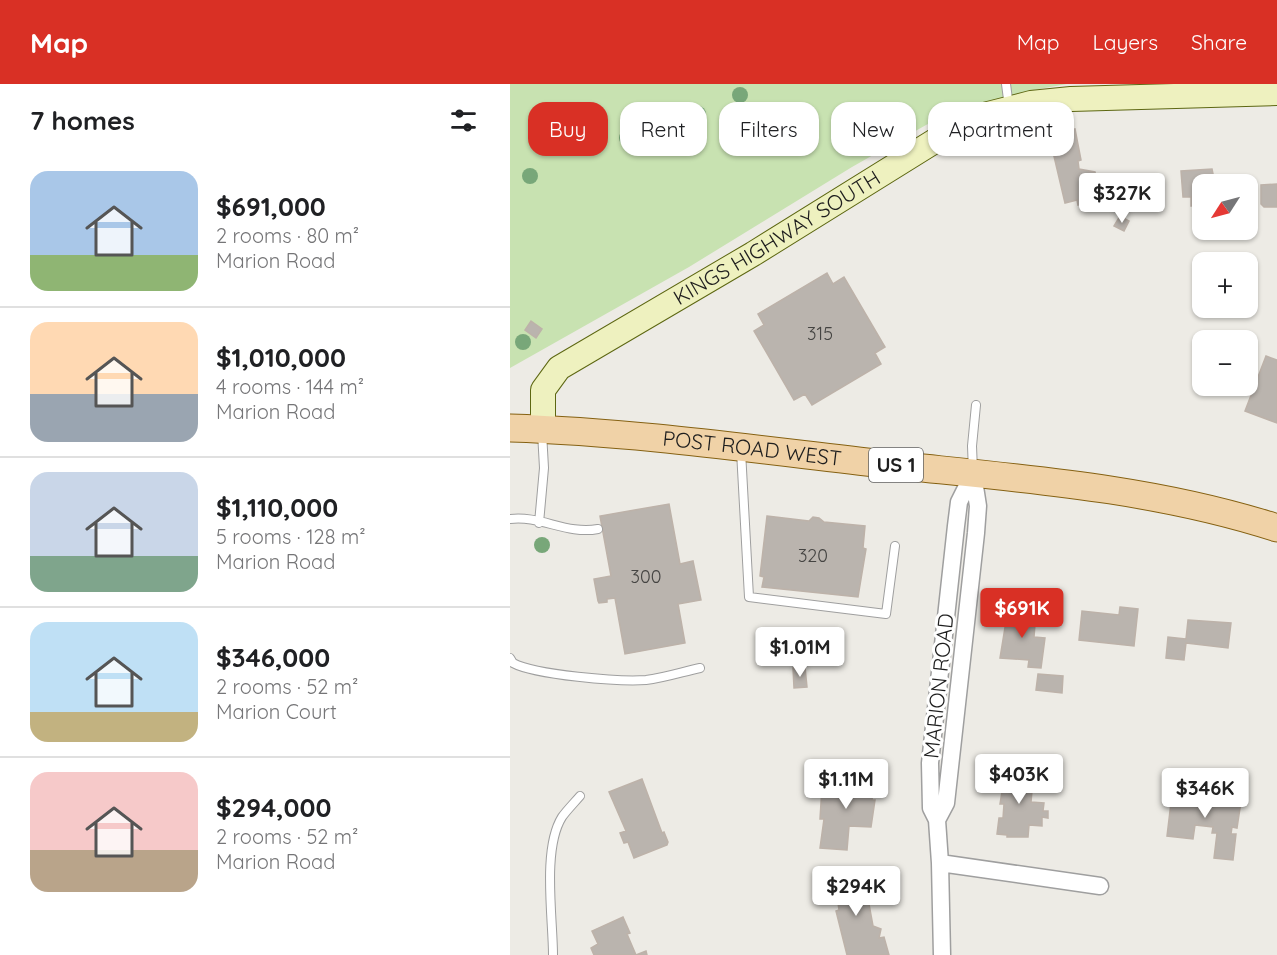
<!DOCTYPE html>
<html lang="en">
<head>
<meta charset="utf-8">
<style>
  :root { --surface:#fff; --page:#f6f6f6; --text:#202124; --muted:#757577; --line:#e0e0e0; --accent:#d93025 }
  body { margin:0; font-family:Quicksand,sans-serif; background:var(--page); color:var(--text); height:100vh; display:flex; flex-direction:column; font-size:22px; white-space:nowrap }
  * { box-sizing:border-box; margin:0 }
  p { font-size:20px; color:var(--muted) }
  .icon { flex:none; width:33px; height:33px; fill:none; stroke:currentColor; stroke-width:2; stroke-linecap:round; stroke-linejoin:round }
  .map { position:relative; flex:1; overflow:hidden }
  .drawer { display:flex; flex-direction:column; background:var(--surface); width:510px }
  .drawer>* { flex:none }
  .guide { position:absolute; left:18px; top:18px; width:570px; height:54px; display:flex; gap:12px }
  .needle { width:39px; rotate:234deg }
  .fabs { position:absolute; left:682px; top:90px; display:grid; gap:12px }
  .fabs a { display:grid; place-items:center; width:66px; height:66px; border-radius:12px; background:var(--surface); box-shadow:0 2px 4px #0004; font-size:30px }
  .price { position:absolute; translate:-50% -51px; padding:0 14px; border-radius:6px; background:#fff; color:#222; font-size:20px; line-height:39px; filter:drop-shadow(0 2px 3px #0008) }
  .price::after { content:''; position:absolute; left:50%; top:36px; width:18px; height:14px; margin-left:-9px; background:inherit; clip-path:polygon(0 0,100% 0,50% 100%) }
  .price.on { background:var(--accent); color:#fff }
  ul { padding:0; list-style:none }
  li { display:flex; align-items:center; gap:18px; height:150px; padding:0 30px }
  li+li { border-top:2px solid var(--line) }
  li span { display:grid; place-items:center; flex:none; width:168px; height:120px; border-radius:18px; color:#555 }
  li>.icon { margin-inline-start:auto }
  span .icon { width:72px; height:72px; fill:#fffc; stroke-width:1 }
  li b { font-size:26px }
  h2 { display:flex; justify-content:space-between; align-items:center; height:72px; padding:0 30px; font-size:26px }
  .pill { padding:0 21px; border-radius:18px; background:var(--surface); box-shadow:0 2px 4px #0004; font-size:21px; line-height:54px }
  .pill.on { background:var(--accent); color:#fff }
  header { display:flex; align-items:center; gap:36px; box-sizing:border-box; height:84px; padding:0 30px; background:var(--accent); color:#fff }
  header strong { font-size:28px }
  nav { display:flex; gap:33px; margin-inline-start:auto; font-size:21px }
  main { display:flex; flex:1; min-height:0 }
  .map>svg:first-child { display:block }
  .grass { fill:#c8e2b1 }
  .building { fill:#bab4ae; stroke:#bdb2a9; stroke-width:1.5 }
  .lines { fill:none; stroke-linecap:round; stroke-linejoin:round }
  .lane-casing { stroke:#9f9f9f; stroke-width:10 }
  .street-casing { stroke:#9f9f9f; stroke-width:19 }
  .secondary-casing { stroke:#5d6712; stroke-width:26 }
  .primary-casing { stroke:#856112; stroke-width:29 }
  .lane { stroke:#fff; stroke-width:8 }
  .street { stroke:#fff; stroke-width:16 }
  .secondary { stroke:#eef1bf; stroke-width:24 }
  .primary { stroke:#f0d2a7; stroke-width:27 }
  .tree { fill:#78a779 }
  .labels { text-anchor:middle; stroke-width:6; stroke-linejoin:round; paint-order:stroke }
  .number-label { font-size:18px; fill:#454442 }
  .shield { fill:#fff; stroke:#626262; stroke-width:1.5 }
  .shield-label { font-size:20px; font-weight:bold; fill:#1e1e1e }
  .street-label { font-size:21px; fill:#1e1e1e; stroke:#fff }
</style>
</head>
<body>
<header>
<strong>Map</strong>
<nav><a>Map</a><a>Layers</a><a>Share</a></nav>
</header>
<main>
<section class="drawer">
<h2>7 homes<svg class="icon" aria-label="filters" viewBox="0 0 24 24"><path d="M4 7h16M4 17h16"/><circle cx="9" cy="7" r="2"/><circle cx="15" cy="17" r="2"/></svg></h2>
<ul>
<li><span style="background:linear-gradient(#a9c7e8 70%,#8fb573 0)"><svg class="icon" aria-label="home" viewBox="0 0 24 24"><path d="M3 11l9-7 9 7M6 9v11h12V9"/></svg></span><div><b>$691,000</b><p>2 rooms · 80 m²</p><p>Marion Road</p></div></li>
<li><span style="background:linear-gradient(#ffd9b3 60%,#9aa5b1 0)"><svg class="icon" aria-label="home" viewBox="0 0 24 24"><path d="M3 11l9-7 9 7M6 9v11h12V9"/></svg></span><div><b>$1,010,000</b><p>4 rooms · 144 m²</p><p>Marion Road</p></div></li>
<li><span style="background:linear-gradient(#c9d6e8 70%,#7fa58c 0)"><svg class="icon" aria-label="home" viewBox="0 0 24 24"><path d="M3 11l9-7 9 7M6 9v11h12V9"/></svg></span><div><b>$1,110,000</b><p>5 rooms · 128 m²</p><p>Marion Road</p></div></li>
<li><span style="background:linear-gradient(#bfe0f5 75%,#c2b280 0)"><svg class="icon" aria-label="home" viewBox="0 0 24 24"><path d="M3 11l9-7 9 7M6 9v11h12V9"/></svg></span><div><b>$346,000</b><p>2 rooms · 52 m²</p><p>Marion Court</p></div></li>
<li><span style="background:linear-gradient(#f6c9c9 65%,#b9a48a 0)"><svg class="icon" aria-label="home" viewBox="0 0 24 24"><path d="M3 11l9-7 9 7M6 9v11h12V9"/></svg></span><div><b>$294,000</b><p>2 rooms · 52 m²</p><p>Marion Road</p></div></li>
</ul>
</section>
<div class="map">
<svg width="767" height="871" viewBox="0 0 767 871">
  <rect width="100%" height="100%" fill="#edebe5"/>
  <path class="grass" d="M0,0h557l-39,7 -47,13 -34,11 -21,10 -74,42 -163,100 -179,101z"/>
  <path class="building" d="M565,45l6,31 -3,1 1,8 16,3 4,21 -6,1 2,7 -17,4 -1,-5 -12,3 -12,-51 -7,2 -3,-12 12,-2 -1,-6z
    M702,85l3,15h12h-24v22h-12v-9h-8l-2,-26z
    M767,100v23h-13l-3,-3v-19z
    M595,107l23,13 -6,10 -23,-14z
    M610,132l9,5 -5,10 -10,-5z
    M317,189l6,11 11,-7 41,70 -10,6 6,11 -69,41 -7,-11 -11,6 -40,-69 10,-6 -6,-11z
    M21,237l11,8 -6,9 -11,-8z
    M756,272l11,4v63l-32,-12z
    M159,420l11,60 13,-3 8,39 -23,4 7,39 -60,11 -10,-56 -8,1v3l-8,1 -1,-2 -4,-22 17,-3 -11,-60z
    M257,432l42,5 4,-4 6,1 5,4 41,4 -2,22 3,1 -8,48 -96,-10 2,-10 -4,-1z
    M610,523l18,2 -4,37 -55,-6 3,-29 37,4z
    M498,525l28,3 -2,25 11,1 -4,30 -13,-1 1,-7 -29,-2z
    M678,536l43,3 -3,25 -42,-5 -2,17 -18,-2 2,-21 18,2z
    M295,583l2,20 -13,1 -1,-20z
    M528,590l25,2 -1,17 -26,-3z
    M496,683l22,2 -1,21 5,1 -1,11 13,1 -1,8h5v7l-6,-1v9l-13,-1 -1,12h-21v-2l-10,-1 2,-16h4l1,-14h-4z
    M339,689l21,2 -1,11 4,1 -1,13h3l-4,27 -22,-1 -2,24 -27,-2 4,-29h-4l2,-32h23z
    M132,695l20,54 2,-1 4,10 -1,3 -33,13 -6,-16 -4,1 -4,-10 6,-2 -17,-39z
    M663,702l15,2 -1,11 15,2v-3l8,-1 2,5h14v2l3,-10 13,1 -5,33 -5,-1 -1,7h5l-3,26 -19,-2 3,-25h-5l1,-6 -18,-2 -2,14 -26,-3z
    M354,793l9,49 8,3 -2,9 5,-1 5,18h-42l-11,-44 3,-1 -1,-7 -11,1 -2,-23z
    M113,833l7,16 -3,1 9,21 10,-4 1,4h-53l-3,-7 7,-4 -6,-13z"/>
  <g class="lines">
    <defs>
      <path id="lane" d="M496,0l3,23
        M231,367l8,146 137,17 9,-68
        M463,387l-1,-25 4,-41
        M0,435c30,-4 57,16 88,10
        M29,439l5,-55 -2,-36
        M0,574l3,5c22,12 107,19 133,17 18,-2 36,-8 54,-12
        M43,871c0,-37 -11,-106 9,-138 5,-7 12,-14 18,-21"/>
      <path id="street" d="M427,736l9,-17 30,-270 2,-27 -5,-32 -14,28 -3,24 -26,237 1,45 6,12 3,43 2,92
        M430,779l160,23"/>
      <g id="secondary">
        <path id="s1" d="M33,345v-39l16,-22 194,-114 193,-120 42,-20 43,-11 40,-4 206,-6"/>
      </g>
      <g id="primary">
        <path id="s2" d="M0,344c125,4 250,22 374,36 131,14 267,23 393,64"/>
      </g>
    </defs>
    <use href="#lane" class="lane-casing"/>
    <use href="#street" class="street-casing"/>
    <use href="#secondary" class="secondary-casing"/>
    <use href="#primary" class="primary-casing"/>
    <use href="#lane" class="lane"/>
    <use href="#street" class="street"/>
    <use href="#secondary" class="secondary"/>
    <use href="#primary" class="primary"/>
  </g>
  <g class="tree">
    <circle cx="230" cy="11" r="8"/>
    <circle cx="188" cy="30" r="8"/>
    <circle cx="160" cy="43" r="8"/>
    <circle cx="117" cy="54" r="8"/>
    <circle cx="20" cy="92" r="8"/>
    <circle cx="13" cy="258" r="8"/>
    <circle cx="32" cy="461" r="8"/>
  </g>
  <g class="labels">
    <g class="number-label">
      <text x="310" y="256">315</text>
      <text x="303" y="478">320</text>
      <text x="136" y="499">300</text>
    </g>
    <rect class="shield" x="359" y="364" width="54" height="34" rx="4.5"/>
    <g class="shield-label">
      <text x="386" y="388">US 1</text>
    </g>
    <g class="street-label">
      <text dy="7" stroke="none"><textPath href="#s1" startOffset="320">KINGS HIGHWAY SOUTH</textPath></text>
      <text dy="7" stroke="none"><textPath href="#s2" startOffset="243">POST ROAD WEST</textPath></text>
      <text transform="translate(429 602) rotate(-84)" y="7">MARION ROAD</text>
    </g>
  </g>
</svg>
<div class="fabs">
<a><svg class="needle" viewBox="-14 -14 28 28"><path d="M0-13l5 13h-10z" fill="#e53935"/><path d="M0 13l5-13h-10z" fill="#757577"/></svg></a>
<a>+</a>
<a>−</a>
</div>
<b class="price" style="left:612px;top:140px">$327K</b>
<b class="price on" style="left:512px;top:555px">$691K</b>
<b class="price" style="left:290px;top:594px">$1.01M</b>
<b class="price" style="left:509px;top:721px">$403K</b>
<b class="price" style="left:336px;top:726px">$1.11M</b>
<b class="price" style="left:695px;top:735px">$346K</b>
<b class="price" style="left:346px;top:833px">$294K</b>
<div class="guide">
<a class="pill on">Buy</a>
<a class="pill">Rent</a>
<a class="pill">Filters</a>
<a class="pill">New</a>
<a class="pill">Apartment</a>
</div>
</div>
</main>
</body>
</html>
